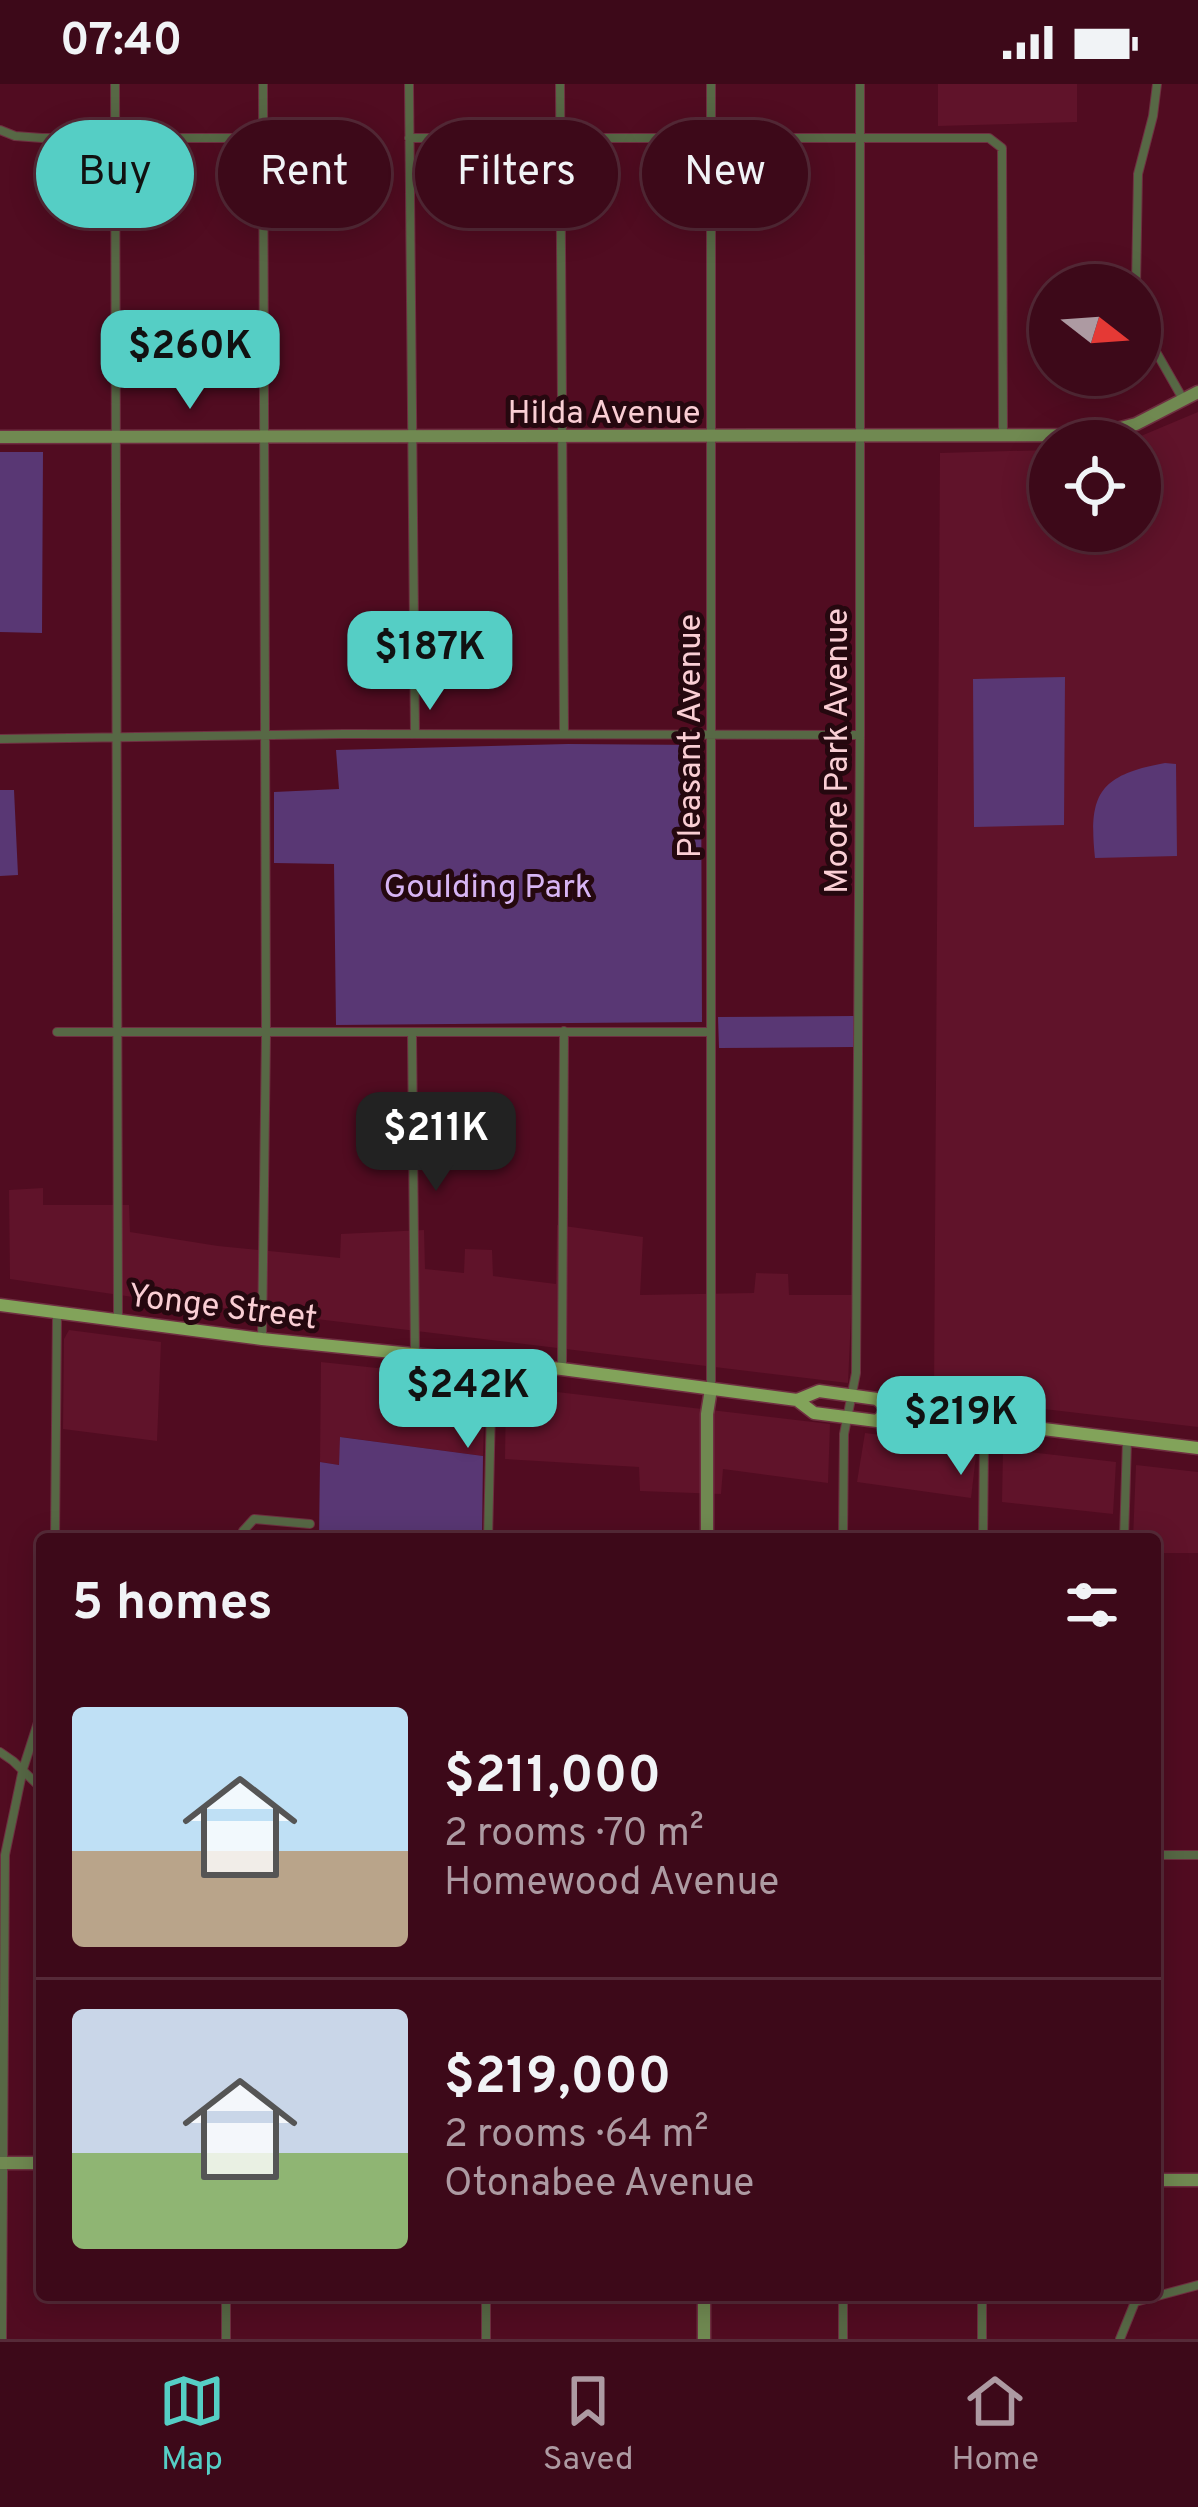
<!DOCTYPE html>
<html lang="en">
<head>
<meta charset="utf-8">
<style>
  :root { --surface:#3d0919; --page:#481726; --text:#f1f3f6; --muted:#ad9aa2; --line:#562a38; --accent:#55cec5 }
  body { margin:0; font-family:Overpass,sans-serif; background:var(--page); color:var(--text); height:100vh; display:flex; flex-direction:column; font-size:45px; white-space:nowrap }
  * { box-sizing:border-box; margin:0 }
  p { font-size:39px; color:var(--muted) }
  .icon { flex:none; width:66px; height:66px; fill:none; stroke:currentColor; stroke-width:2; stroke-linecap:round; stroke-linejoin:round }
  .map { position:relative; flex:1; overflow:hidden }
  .details { position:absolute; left:36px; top:1449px; width:1125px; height:768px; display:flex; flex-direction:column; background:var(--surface); border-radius:12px; box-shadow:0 6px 30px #0003,0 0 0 3px var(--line) }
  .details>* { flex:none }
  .top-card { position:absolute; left:36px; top:36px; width:1128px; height:108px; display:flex; gap:24px }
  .needle { width:78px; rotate:107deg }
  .tools { position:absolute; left:1029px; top:180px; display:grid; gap:24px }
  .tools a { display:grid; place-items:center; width:132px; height:132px; border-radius:50%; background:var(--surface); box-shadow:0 6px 30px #0003,0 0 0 3px var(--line); font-size:60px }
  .price { position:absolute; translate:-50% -102px; padding:0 27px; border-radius:24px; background:var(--accent); color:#111; font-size:39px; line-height:78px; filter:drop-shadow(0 3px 6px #0008) }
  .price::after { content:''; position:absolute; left:50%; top:72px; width:36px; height:27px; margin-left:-18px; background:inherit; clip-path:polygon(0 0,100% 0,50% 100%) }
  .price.active { background:#222; color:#fff }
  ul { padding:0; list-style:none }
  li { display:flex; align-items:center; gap:36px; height:300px; padding:0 36px }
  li+li { border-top:3px solid var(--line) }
  li span { display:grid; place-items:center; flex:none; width:336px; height:240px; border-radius:12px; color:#555 }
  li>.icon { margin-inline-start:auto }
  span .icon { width:144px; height:144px; fill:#fffc; stroke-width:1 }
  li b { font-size:51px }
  h2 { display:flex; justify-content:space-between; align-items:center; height:144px; padding:0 36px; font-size:51px }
  .pill { padding:0 42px; border-radius:54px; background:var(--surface); box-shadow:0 6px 30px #0003,0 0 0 3px var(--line); font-size:42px; line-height:108px }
  .pill.active { background:var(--accent); color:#111 }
  .status { display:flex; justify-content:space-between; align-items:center; height:84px; padding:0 60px; background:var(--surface); direction:ltr }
  .status svg { height:33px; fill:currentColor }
  .tab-bar { display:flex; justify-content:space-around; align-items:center; height:168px; border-top:3px solid var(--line); background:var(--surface); font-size:33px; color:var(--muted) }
  .tab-bar a { display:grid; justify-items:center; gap:6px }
  .tab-bar .active { color:var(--accent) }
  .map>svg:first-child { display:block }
  .built { fill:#60132a }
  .green { fill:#593774 }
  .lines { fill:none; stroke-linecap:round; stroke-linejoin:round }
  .street-casing { stroke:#6f2f41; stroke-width:10 }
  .secondary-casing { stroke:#6f2f41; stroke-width:15 }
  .primary-casing { stroke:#6f2f41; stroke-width:15 }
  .street { stroke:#576845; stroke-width:8 }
  .secondary { stroke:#708951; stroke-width:12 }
  .primary { stroke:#82a35a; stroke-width:12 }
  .labels { text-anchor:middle; stroke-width:10; stroke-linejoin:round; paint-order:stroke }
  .street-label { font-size:33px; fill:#faced4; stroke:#25080f }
  .park-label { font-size:33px; fill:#d7b5f4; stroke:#25080f }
</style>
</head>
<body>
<div class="status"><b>07:40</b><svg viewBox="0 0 49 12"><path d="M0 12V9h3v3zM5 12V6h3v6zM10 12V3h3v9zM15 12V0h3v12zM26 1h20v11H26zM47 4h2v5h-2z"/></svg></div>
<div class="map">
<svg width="1198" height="2255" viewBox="0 0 1198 2255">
  <rect width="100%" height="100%" fill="#510c21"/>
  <path class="built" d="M938,0h139v38l-139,4z
    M1198,328v1015l-264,-31 6,-943 110,-3v81h90v-90h-11z
    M43,1104v17h86l1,27 88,14 122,12 1,-24 83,-4 1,39 39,4 1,-24 27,1 1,26 63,8 1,-59 86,12 -3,58 114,-2 2,-20 32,1 1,21h63l-4,88 -715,-86 -123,-18 -1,-89z
    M69,1246l92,12 -4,99 -94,-12 1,-90z
    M321,1278l159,17 5,6 -2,71 -142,-19 -2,28 -19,-3z
    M506,1302l324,38 -2,59 -105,-14 -2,25 -81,-3 -1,-24 -134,-8z
    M865,1349l112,14 -6,51 -114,-16z
    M1003,1365l113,13 -3,52 -111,-12z
    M1136,1381l62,7v81h-43v-14h-22z"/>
  <path class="green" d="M0,368h43l-1,181 -42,-1z
    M1065,593l-1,148 -90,2 -1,-148z
    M568,660l133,1 1,277 -366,3 -2,-161 -60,-1v-71l65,-3 -3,-39z
    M1165,679l11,1 1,92 -82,2c-7,-65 5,-83 70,-95z
    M0,706h14l4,85 -18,1z
    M854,932v31l-135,1 -1,-31z
    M340,1353l143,19 -1,83h-163l1,-77 19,3z"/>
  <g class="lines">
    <defs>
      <path id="street" d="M115,0l3,1236
        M409,0l6,650
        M560,0l4,649
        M711,0v1305
        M0,46l15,6 27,2h221
        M409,54h580l13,10 1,289
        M1136,201l2,-111 15,-58 4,-32
        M1140,228l7,24 36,63
        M0,655l344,-5 516,1
        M57,948h653
        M412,949l3,321
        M262,1255l4,-305 -3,-950
        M562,1284l2,-337
        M55,1455l2,-226
        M243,1455v-8l11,-12 56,5
        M488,1455l4,-176
        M843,1455l1,-105 12,-61 4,-638v-651
        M983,1455l1,-95 3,-22
        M1124,1455l3,-98
        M0,1668l13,9 29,28
        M1155,1771h43
        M843,2211v44
        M982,2211v44
        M2,2255l3,-484 18,-86 19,-59
        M226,2255v-44
        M486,2255v-44
        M1120,2255l15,-37 63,-17"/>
      <path id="secondary" d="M0,353l1094,-2 42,-11 62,-32
        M707,1455v-125l4,-25
        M0,2079h42
        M1155,2096h43
        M704,2255v-44"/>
      <path id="primary" d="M0,1221l262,34 300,30 235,31 22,-9 58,8 12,11 309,38
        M797,1316l17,13 63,8 12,-11"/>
    </defs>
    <use href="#street" class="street-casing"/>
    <use href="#secondary" class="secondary-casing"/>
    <use href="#primary" class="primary-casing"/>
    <use href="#street" class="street"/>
    <use href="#secondary" class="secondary"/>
    <use href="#primary" class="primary"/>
  </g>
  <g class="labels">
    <g class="street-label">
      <text x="604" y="339">Hilda Avenue</text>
      <text transform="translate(688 652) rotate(-90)" y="12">Pleasant Avenue</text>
      <text transform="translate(835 667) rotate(-90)" y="12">Moore Park Avenue</text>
      <text transform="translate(223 1221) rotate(7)" y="12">Yonge Street</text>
    </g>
    <g class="park-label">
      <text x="488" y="813">Goulding Park</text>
    </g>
  </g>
</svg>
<div class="tools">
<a><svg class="needle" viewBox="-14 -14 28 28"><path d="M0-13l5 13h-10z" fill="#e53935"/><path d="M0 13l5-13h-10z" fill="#ad9aa2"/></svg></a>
<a><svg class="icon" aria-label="locate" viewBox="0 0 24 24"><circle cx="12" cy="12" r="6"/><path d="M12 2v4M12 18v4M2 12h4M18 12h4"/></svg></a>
</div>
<b class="price" style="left:190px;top:328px">$260K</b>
<b class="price" style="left:430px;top:629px">$187K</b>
<b class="price active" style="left:436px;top:1110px">$211K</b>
<b class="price" style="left:468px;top:1367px">$242K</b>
<b class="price" style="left:961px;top:1394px">$219K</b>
<div class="top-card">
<a class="pill active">Buy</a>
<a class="pill">Rent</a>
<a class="pill">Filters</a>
<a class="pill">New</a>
</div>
<section class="details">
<h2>5 homes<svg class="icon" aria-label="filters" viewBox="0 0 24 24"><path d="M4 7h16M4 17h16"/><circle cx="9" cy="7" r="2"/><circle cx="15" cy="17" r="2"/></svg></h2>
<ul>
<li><span style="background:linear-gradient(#bfe0f5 60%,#b9a48a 0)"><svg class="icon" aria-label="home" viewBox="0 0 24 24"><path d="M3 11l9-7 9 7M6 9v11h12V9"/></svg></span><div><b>$211,000</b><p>2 rooms · 70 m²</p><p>Homewood Avenue</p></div></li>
<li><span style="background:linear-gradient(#c9d6e8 60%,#8fb573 0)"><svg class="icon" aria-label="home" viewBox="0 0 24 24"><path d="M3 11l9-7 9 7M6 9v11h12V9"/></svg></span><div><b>$219,000</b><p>2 rooms · 64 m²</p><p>Otonabee Avenue</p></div></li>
</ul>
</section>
</div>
<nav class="tab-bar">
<a class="active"><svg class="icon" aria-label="map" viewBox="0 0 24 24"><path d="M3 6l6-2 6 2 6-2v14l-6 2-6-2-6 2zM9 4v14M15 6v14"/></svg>Map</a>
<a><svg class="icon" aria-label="saved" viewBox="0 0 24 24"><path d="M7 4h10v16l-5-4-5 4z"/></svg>Saved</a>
<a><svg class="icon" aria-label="home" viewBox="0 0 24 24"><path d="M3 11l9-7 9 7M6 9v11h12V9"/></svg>Home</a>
</nav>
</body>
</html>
